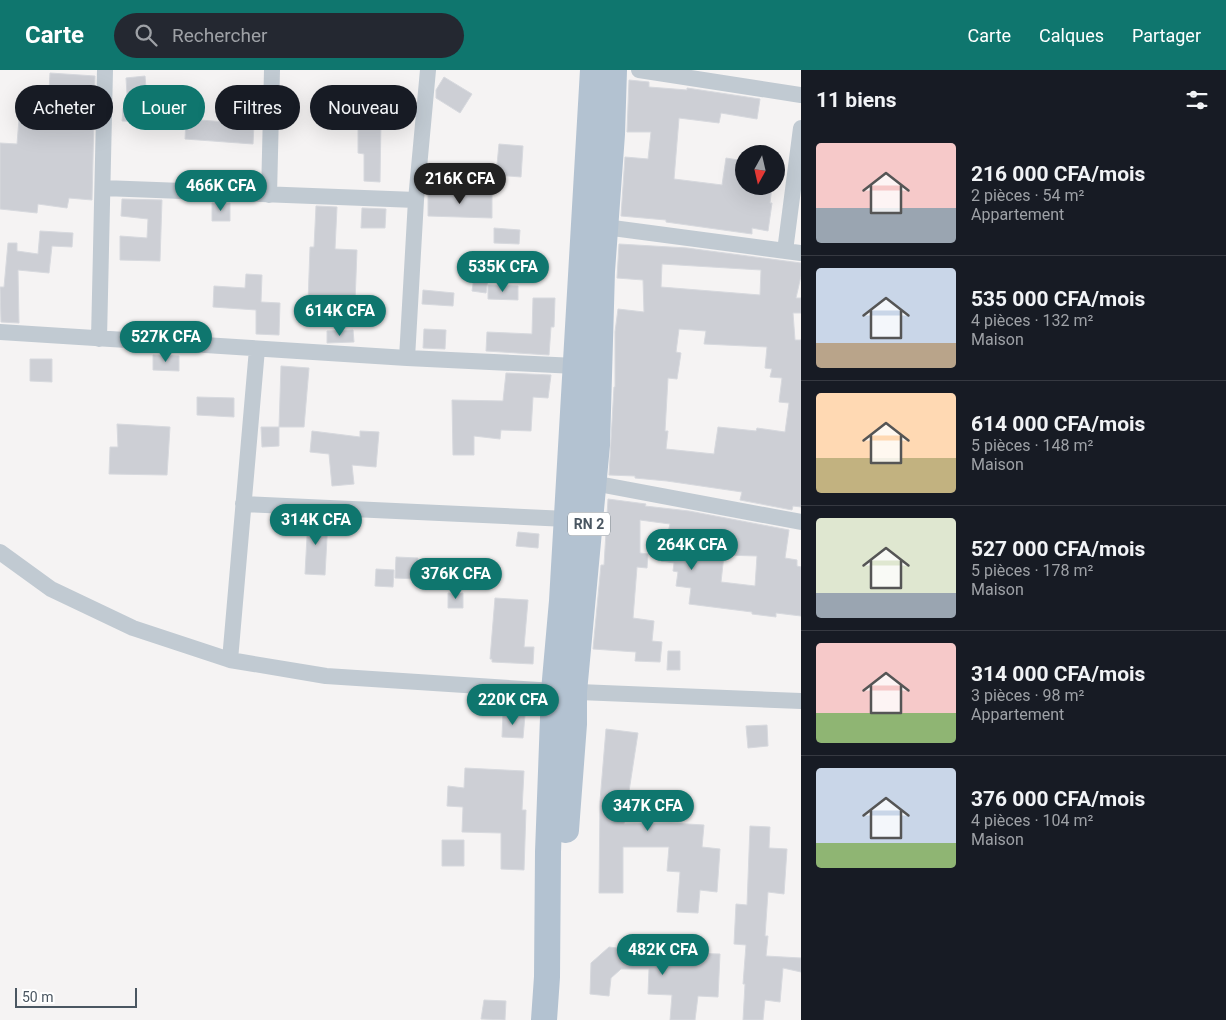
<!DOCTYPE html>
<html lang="fr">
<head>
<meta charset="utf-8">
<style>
  :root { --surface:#171b24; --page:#242831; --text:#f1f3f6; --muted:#9ea1a6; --line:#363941; --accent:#0f766e }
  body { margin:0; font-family:Roboto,sans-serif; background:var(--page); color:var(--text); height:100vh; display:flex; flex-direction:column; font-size:19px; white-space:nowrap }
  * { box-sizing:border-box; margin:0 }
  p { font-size:16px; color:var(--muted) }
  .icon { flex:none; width:28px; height:28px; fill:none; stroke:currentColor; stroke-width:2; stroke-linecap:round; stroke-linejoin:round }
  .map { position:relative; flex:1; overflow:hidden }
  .details { display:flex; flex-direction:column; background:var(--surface); width:425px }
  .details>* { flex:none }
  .guide { position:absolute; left:15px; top:15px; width:475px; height:45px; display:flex; gap:10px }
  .needle { width:32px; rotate:188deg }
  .controls { position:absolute; left:735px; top:75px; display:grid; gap:10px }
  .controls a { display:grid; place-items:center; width:50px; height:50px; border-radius:50%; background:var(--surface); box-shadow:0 5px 20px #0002; font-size:25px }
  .scale { position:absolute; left:15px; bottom:12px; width:122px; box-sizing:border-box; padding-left:5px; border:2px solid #4a5661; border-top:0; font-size:14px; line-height:18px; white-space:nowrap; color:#4a5661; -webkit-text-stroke:4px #fff; paint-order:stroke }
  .price { position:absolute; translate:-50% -42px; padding:0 11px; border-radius:18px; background:var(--accent); color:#fff; font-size:16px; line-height:32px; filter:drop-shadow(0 1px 2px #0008) }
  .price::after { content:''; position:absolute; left:50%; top:30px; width:15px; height:11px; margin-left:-8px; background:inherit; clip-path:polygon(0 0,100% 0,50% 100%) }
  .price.active { background:#222; color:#fff }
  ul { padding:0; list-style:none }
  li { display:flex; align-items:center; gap:15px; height:125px; padding:0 15px }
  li+li { border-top:1px solid var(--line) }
  li span { display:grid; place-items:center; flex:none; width:140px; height:100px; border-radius:5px; color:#555 }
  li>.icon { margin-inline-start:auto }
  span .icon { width:60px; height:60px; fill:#fffc; stroke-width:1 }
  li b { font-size:21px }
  h2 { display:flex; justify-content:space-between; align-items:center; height:60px; padding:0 15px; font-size:21px }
  .tag { padding:0 18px; border-radius:22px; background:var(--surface); box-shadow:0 5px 20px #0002; font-size:18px; line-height:45px }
  .tag.active { background:var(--accent); color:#fff }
  header { display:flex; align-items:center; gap:30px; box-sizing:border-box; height:70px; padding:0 25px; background:var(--accent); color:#fff }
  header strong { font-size:24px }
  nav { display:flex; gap:28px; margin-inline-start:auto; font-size:18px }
  .search { width:350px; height:45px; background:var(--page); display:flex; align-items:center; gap:12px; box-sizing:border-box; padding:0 18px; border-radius:28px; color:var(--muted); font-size:19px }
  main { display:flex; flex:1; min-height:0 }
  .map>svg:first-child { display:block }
  .building { fill:#cdcfd5; stroke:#d7d9de; fill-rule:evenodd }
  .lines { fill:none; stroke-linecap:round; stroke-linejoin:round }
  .street { stroke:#c1cad2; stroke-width:16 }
  .primary { stroke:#b3c2d1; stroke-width:26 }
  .labels { text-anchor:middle; stroke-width:5; stroke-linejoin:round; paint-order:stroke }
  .shield { fill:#fff; stroke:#808990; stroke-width:1 }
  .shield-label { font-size:14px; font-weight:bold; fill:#4a5661 }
</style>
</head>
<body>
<header>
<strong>Carte</strong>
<div class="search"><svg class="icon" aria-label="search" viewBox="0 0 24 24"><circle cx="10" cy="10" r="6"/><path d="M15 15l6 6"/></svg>Rechercher</div>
<nav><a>Carte</a><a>Calques</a><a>Partager</a></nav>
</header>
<main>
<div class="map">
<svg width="801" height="950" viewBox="0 0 801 950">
  <rect width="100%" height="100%" fill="#f5f3f3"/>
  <path class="building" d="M50,3l45,3 -3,124 -23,-2 -2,10 -29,-4 -1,9 -37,-4v-66l17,1 3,-37 28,2z
    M145,6l1,12 43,3 -2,21 -42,-4 -1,14 -22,-1 1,-13 5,1 -2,-31z
    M444,7l28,17 -12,19 -24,-15v-8z
    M629,10l20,2v5l38,3v-2l73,11 -3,20 -36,-6 -2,10 -40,-5 -5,61 48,6 4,-27 18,3v25h28l-2,17h2l-4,28 -16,-3v6l-86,-12v-2l-45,-4 4,-59 23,2 3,-27h-24z
    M346,16l34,5 -4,28h5l-1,63 -16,-1v-27l-6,-1v-36l-42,-6 2,-12 26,4z
    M186,49l68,5 -1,20 -68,-5z
    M499,74l24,2 -2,31 -25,-2z
    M428,122l64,2v24l-64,-2z
    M122,129l40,1 -2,61 -40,-1v-24l27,2 1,-19 -27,-3z
    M212,133h18v18h-18z
    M316,136l21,1 -2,42 22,1 -2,53 -47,-1 2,-55h4z
    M362,138l24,1 -1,19h-24z
    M494,158l26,2 -1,14 -25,-1z
    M40,161l33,2 -1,14 -20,-1 -3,27 -31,-3 1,53 -18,-1 -1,-35h4l4,-44h9v8l21,3z
    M619,174l68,4 114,15v13l-5,22h5v15h-8l2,27h6v167l-8,-1 -1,4 -52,-10 2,-8 -75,-11 -32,-3v-2l-26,-1 5,-88h1v-55l3,-23 26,3 -1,-32 -26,-2zM662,194l99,6 -1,25 -99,-8zM679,259l27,2 -2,13 63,3 -2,21 7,1 -2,8 12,1 -3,24 10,1 -4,29 -28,-4 -1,3 -38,-4 -4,27 -48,-5 2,-18h-3l3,-53 9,1 4,-26 -5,-1z
    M475,200l14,2 -3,21 -14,-2z
    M246,204l16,1 -1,27 19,1 -1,32 -23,-1v-24l-43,-3 1,-21 31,2z
    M488,215l30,1v14l-30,-1z
    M423,220l31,3 -1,13 -31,-2z
    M533,228h22l-1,29h-3l-2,28 -63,-4 1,-19 45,2z
    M424,259l22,1 -1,19 -22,-1z
    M353,260l1,12 -27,1v-12z
    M153,285l26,1v15l-26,-1z
    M30,289h22v23l-22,-1z
    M281,296l28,2 -5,59h-25z
    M506,303l45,2 -3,23 -15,-1 -2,34 -30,-1 -1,9 -26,-3v19h-21l-1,-55 51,1z
    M197,327l37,1v19l-37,-2z
    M117,354l53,3 -3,48 -58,-1 1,-27h8z
    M261,357h18v19l-17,1z
    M312,361l48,6v-6l19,1 -3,35 -24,-2 2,19 -22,2 -3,-32 -19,-2z
    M608,429l38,5 -1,2 44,5 100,19 -4,28 12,2v6l4,1v49l-25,-3v4l-24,-3v-2l-63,-8 2,-16 -15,-2 2,-14 -5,-1 1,-8 -13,-2 9,-37 -30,-4v33l8,1 -1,14 -10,-1 -4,51 21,3 -2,20 10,1 -2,20 -25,-1 1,-9 -43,-3 8,-84h3zM724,485l33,1 -2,30 -34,-4z
    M308,448l20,1 -3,56 -20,-1z
    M518,462l21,2 -1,14 -22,-2z
    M396,487l22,1 -1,21 -22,-1z
    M376,499l18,1 -1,17 -18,-1z
    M448,523h15v15h-15z
    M495,528l33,2 -4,47h10l-1,17 -41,-2v-3h-2z
    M668,581h12v19h-13z
    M503,643l22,2 -2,23 -21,-1z
    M767,655l1,21 -20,2 -2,-22z
    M606,659l32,4 -14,91 47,-1 33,2 -2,22 18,2 -3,43 -17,-2 -2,23 -21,-1 3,-40 -13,-1 2,-24h-46v46h-24l1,-92z
    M465,698l59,3 -2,39h4l-2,60 -23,-1v-36l-39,-1 1,-25 -16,-1 1,-20 16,2z
    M750,756l20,1 -1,21 18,1 -3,45 -16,-2 -3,44h3l-2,20 35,2v14l-18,-4 -3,34 -15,-2 -2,20h-20l2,-36h-2l3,-39 -12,-1 2,-40 11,1z
    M442,770h22v26h-22z
    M609,877l41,5 70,2 -2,43 -20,-1 -3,24h-25l2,-25 -24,-1 1,-25h-28l-10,9 -2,18 -19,-2 1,-31z
    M484,930l22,1 -1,19 -24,-1z"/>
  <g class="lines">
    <path class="street" d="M639,0l162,25
      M103,118l313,12
      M269,125l3,-125
      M605,157l196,26
      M785,181l16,-123
      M0,262l407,26 169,8
      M99,269l6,-269
      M407,288l9,-158 12,-130
      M593,413l208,39
      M243,434l324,15
      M0,482l51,37 82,39 97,32 96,16 228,15 247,10
      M230,590l27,-311"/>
    <path class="primary" d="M566,760l8,-106v-32l23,-247 5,-174 10,-137 2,-64
      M544,950l3,-43 1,-125 6,-161 8,-90 31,-531"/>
  </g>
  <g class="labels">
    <rect class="shield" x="568" y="442.5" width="42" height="23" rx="4"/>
    <g class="shield-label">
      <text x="589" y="459">RN 2</text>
    </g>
  </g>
</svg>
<div class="controls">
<a><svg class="needle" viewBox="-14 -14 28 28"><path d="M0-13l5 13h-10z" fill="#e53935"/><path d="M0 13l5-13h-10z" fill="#9ea1a6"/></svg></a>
</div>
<div class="scale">50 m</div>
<b class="price active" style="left:460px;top:135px">216K CFA</b>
<b class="price" style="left:221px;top:142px">466K CFA</b>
<b class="price" style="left:503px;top:223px">535K CFA</b>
<b class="price" style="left:340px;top:267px">614K CFA</b>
<b class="price" style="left:166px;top:293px">527K CFA</b>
<b class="price" style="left:316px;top:476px">314K CFA</b>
<b class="price" style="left:692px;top:501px">264K CFA</b>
<b class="price" style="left:456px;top:530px">376K CFA</b>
<b class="price" style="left:513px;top:656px">220K CFA</b>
<b class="price" style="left:648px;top:762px">347K CFA</b>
<b class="price" style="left:663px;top:906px">482K CFA</b>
<div class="guide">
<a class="tag">Acheter</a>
<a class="tag active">Louer</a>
<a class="tag">Filtres</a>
<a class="tag">Nouveau</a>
</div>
</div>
<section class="details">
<h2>11 biens<svg class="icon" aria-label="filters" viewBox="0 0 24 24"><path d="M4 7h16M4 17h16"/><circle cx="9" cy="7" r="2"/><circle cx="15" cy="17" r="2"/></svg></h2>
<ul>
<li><span style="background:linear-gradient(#f6c9c9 65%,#9aa5b1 0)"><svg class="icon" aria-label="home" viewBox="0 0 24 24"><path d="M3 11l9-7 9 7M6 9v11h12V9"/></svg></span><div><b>216 000 CFA/mois</b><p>2 pièces · 54 m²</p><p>Appartement</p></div></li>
<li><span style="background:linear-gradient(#c9d6e8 75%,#b9a48a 0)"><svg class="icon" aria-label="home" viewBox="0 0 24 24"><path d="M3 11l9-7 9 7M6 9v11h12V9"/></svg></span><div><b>535 000 CFA/mois</b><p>4 pièces · 132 m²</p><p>Maison</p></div></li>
<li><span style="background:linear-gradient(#ffd9b3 65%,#c2b280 0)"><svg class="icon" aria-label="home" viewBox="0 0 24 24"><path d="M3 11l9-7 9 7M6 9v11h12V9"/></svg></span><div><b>614 000 CFA/mois</b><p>5 pièces · 148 m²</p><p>Maison</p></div></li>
<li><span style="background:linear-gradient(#dfe7d0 75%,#9aa5b1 0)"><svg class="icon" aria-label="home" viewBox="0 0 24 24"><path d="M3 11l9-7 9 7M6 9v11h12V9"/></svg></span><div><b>527 000 CFA/mois</b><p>5 pièces · 178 m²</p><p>Maison</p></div></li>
<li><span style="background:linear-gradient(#f6c9c9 70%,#8fb573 0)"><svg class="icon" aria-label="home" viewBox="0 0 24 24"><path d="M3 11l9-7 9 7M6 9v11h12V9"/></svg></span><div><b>314 000 CFA/mois</b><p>3 pièces · 98 m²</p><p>Appartement</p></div></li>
<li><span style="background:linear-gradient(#c9d6e8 75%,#8fb573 0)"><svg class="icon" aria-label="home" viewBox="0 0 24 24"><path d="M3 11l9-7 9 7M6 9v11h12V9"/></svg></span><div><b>376 000 CFA/mois</b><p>4 pièces · 104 m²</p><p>Maison</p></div></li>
</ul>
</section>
</main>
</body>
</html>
